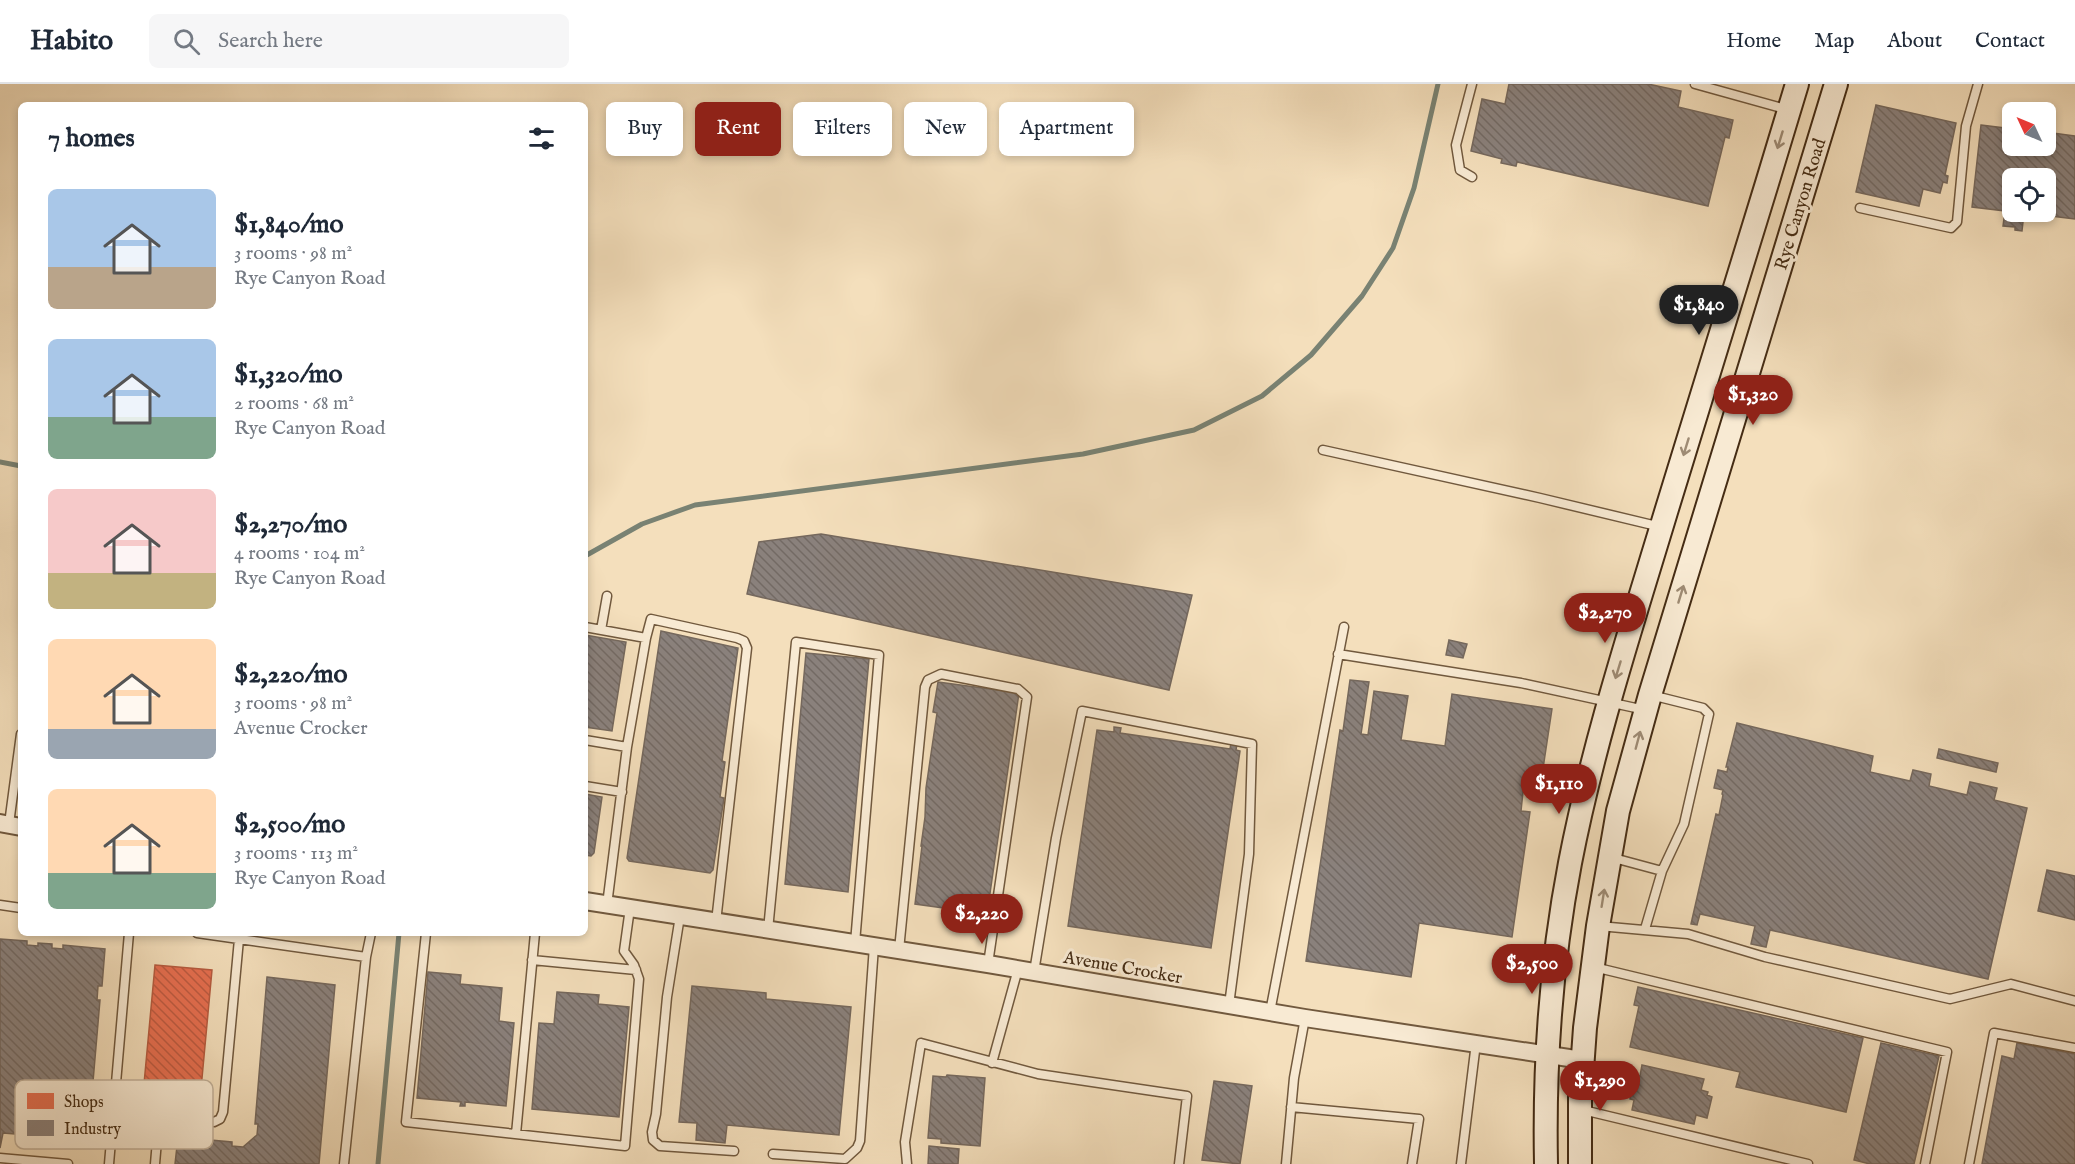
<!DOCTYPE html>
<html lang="en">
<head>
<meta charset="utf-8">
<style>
  :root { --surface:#fff; --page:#f6f6f7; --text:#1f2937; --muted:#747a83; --line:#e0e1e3; --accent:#8f2418 }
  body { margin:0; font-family:"IM FELL English",serif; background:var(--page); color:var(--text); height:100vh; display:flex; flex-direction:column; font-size:22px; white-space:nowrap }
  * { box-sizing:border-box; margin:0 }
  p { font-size:20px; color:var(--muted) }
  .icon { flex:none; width:33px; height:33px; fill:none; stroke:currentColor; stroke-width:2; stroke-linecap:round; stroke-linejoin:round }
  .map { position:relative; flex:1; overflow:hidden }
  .panel { position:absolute; left:18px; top:18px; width:570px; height:834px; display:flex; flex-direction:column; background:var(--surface); border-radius:9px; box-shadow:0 3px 9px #0003 }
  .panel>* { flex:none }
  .banner { position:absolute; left:606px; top:18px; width:570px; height:54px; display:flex; gap:12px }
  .needle { width:39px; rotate:314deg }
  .tools { position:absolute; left:2002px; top:18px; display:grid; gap:12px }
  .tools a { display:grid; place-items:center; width:54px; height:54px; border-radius:9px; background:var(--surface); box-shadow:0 3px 9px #0003; font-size:30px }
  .price { position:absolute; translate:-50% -51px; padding:0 14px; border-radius:21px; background:var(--accent); color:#fff; font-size:20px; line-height:39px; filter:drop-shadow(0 2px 3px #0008) }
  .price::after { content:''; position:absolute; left:50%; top:36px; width:18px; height:14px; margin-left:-9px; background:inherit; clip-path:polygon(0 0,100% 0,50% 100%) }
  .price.on { background:#222; color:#fff }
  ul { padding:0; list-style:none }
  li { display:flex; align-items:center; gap:18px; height:150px; padding:0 30px }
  li span { display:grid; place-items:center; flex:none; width:168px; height:120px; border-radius:9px; color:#555 }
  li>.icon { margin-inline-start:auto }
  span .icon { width:72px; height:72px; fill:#fffc; stroke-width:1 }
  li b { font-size:26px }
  h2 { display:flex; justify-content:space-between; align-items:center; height:72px; padding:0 30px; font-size:26px }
  .chip { padding:0 21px; border-radius:9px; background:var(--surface); box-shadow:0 3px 9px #0003; font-size:21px; line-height:54px }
  .chip.on { background:var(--accent); color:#fff }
  header { display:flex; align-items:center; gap:36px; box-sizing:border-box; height:84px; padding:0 30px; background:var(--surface); border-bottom:2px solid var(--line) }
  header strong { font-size:28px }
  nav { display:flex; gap:33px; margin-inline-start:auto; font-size:21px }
  .search { width:420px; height:54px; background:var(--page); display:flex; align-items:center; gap:15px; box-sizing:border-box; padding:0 21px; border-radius:9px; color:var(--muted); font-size:22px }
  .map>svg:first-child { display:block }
  .shops { fill:url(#shops-back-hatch); stroke:#b65b3f; stroke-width:1.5 }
  .industry { fill:url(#industry-back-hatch); stroke:#75685d; stroke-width:1.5; fill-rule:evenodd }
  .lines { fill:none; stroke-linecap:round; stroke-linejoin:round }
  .stream { stroke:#798273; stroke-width:5 }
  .lane-casing { stroke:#71593e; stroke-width:11 }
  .street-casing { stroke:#71593e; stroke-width:20 }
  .secondary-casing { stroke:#452c14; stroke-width:26 }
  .lane { stroke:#f8ead3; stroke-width:8 }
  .street { stroke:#f8ead3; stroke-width:16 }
  .secondary { stroke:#f8ead3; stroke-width:22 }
  .oneway { stroke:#9e8b74 }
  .labels { text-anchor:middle; stroke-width:6; stroke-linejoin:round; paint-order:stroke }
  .street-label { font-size:18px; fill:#452c14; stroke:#f8ead3 }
  .key { fill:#f8ead3; stroke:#c2b19a; stroke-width:1.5 }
  .key-label { font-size:16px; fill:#452c14 }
</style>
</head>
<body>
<header>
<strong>Habito</strong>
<div class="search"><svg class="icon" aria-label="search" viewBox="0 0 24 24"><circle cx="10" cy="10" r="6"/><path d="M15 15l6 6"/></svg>Search here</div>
<nav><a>Home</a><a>Map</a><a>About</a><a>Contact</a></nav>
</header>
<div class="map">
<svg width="2075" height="1080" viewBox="0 0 2075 1080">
  <defs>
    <pattern id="shops-back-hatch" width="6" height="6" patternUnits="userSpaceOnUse" patternTransform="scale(1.5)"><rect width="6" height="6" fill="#e76f51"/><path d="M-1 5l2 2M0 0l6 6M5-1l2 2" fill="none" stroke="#bd5b42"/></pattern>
    <pattern id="industry-back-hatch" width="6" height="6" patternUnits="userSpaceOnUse" patternTransform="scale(1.5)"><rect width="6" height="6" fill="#8a817c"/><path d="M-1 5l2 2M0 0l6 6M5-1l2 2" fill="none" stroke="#736a64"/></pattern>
  </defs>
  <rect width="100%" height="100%" fill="#f4dfbc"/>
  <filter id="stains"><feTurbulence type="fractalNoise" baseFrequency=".00333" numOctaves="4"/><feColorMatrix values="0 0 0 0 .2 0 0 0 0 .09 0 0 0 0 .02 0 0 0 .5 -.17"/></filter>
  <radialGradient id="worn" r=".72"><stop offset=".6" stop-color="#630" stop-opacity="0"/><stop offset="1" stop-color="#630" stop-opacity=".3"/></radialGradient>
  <path class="shops" d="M155,881l57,5 -11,119 -57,-5z"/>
  <path class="industry" d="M1509,0h139l33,7 -3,16 55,13 -4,18 -4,-1 -17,69 -191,-44 -1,4 -15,-3 1,-4 -31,-8 11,-52 23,5z
    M1876,21l80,18 -11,52 3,1 -1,7 -4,-1 -3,11 -17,-4 -4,17 -63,-14z
    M1981,41l32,4v17h33v-14l29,4v83l-58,-7 -1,9 7,1 -1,9 -7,-1v-3l-12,-1 2,-15 -33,-4zM2013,94h33v34h-33z
    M821,450l371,61 -23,95 -422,-96 12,-52z
    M661,547l77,17 -16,113 3,1 -5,35 4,1 -11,72 -3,3 -81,-12 -2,-3z
    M585,551l41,7 -14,89 -27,-4z
    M1449,556l18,4 -4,14 -17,-3z
    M806,569l63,6 -21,233 -63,-8z
    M1350,596l19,2 -8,52 7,1 6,-44 34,5 -7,44 44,6 7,-52 100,15 -13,86 -16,-3 -2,19 9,1 -18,125 -93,-14 -8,54 -105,-16 34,-231 3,1z
    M938,598l81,11 -32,221 -72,-10 7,-58h-1l4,-29 1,-29 11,-75 -4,-1z
    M1737,639l136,33 -3,16 40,9 3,-11 18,4 -2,12 38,9 3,-13 27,6 -3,12 33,8 -39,171 -218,-49 -4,17 -15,-3 4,-18 -55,-12 -3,11 -6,-1 25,-110 3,1 4,-20 -1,-1 1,-4 -9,-2 4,-18 9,2 1,-5h-2z
    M1114,643l7,1 -1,5 110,16 1,-6 6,1 -1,6 4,1 -29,197 -143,-22 29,-196 17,2z
    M1939,665l59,14 -2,9 -59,-14z
    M585,710l17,3 -8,56 -3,3 -6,-1z
    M2047,786l28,6v44l-37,-9z
    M0,855l27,2v4l11,1v-3l14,1v4l11,1v-4l42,4 -3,37h-4l-1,14h3l-12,140 -85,-7 -3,15z
    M428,888l33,3 -1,9 42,4 -3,33 15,2 -8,83 -41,-4v4h-5l1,-4 -44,-4z
    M267,893l68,8 -16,179h-144l3,-27 54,5v4l11,1 14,-12 1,-11h-3z
    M692,902l74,7v6l85,8 -12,128 -112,-10 -2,18 -29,-3 1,-17 -18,-1z
    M1638,903l225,51 -17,74 -110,-25 4,-15 -110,-25 9,-41 -5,-1z
    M557,908l42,3 -1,9 31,3 -10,110 -87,-8 7,-86 15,1z
    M1881,959l58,13 -25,108h-44l-16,-4z
    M2017,959l58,11v110h-93l20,-108 12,3z
    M1642,981l62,14 -3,11 7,2 -1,3 5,2 -5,21 -11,-3 -2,9 -62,-14 2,-10 -4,-1 3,-25 7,2z
    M947,991l38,3 -5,68 -39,-3v-4l-13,-1 5,-62 13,1z
    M1214,997l38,5 -12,78 -38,-4z
    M929,1062l30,3 -1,15h-30z"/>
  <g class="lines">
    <path class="stream" d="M0,378l21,4
      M585,472l57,-32 53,-19 388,-51 111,-24 68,-34 49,-41 51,-59 31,-48 21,-60 24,-104
      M378,1080l21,-231"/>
    <defs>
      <path id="lane" d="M1472,0l-16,61 4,25 12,7
        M1695,0l94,26
        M1860,124l91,20 6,-6 9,-96 12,-42
        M1323,366l217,48 121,29
        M585,543l61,11 5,-19 86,19 7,3 3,7 -31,274
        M601,546l6,-34
        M1338,570l183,29 124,27
        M585,656l42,7
        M585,702l37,6
        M9,740l12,-90
        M1610,773l52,14
        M0,821l21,3
        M607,821l20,-158 19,-109
        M680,832l-13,81 -11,117 -4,18 1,8 7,6 74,5
        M1599,842l89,8 77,23 185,42 61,-15 64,17
        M1645,845l17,-58 22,-47 25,-110 -6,-6 -52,-13
        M768,846l28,-288 83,13 -24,288
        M197,849l42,6
        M426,849l-20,189 219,24 14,-167 -5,-14 -10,-14 6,-43
        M899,866l26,-263 3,-7 13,-6 77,15 9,8 -39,267
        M532,876l104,10
        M1594,883l353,85 -22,112
        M1034,888l22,-134 26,-127 170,33 -3,110 -20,151
        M1270,928l74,-385
        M992,979l26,-94
        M1291,1023l128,12 -7,45
        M1583,1026l225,54
        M113,1029l46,4 -4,47
        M159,1033l55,5 6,-3 3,-7 16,-173 127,18
        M516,1050l19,-201
        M773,1070l72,5 12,-11 3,-7 14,-195
        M0,1074l68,6
        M109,1080l20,-231
        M344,1080l22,-207 5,-24
        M907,1080l-2,-22 16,-99 117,31 149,22 -8,68
        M1286,1080l8,-86 11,-60
        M1461,1080l15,-121
        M1969,1080l25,-131 81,15"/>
      <path id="street" d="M0,739l21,4
        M585,817l403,63 317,54 277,42"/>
      <path id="secondary" d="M1546,1080c-2,-100 5,-202 24,-301 23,-119 61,-235 96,-351 44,-142 88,-285 131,-428
        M1580,1080v-66l5,-70 13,-102 20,-115 32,-116 186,-611"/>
    </defs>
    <use href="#lane" class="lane-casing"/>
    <use href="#street" class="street-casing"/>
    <use href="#secondary" class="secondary-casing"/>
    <use href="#lane" class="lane"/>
    <use href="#street" class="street"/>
    <use href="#secondary" class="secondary"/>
  </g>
  <defs><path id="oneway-shaft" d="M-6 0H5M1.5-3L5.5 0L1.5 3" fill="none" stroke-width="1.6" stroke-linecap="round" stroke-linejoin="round" transform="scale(1.5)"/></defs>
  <g class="oneway">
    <use href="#oneway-shaft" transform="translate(1780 56) rotate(107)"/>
    <use href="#oneway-shaft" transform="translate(1686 363) rotate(107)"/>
    <use href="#oneway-shaft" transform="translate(1681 510) rotate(-73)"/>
    <use href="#oneway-shaft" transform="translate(1618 586) rotate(107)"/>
    <use href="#oneway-shaft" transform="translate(1638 656) rotate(-75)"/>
    <use href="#oneway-shaft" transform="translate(1603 814) rotate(-81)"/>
  </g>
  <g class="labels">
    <g class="street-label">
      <text transform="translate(1800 120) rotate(-73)" y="6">Rye Canyon Road</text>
      <text transform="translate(1123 883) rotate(10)" y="6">Avenue Crocker</text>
    </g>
  </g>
  <rect x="15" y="996" width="198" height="69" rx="9" class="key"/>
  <rect x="27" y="1009" width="27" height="16" fill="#e76f51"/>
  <rect x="27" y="1036" width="27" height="16" fill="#8a817c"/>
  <g class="key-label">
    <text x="64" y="1023">Shops</text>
    <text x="64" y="1050">Industry</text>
  </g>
  <rect width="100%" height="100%" filter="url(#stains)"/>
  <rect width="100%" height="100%" fill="url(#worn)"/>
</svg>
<div class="tools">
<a><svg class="needle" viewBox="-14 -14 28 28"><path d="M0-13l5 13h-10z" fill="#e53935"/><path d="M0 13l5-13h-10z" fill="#747a83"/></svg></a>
<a><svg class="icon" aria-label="locate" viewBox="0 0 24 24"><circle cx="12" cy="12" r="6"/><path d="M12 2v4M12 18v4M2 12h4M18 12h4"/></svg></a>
</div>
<b class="price on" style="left:1699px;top:252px">$1,840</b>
<b class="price" style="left:1753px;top:342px">$1,320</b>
<b class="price" style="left:1605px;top:560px">$2,270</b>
<b class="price" style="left:1559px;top:731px">$1,110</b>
<b class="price" style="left:982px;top:861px">$2,220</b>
<b class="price" style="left:1532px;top:911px">$2,500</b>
<b class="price" style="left:1600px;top:1028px">$1,290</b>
<div class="banner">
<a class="chip">Buy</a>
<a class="chip on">Rent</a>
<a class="chip">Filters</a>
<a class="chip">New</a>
<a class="chip">Apartment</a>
</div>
<section class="panel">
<h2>7 homes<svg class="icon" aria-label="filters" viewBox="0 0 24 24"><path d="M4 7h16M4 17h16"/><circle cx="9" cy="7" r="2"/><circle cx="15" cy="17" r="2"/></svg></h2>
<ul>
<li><span style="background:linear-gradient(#a9c7e8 65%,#b9a48a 0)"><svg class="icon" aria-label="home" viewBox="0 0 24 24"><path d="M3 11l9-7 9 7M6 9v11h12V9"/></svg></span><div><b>$1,840/mo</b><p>3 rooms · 98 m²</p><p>Rye Canyon Road</p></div></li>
<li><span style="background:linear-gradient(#a9c7e8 65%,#7fa58c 0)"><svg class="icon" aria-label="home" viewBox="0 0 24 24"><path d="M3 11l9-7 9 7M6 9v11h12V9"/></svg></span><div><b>$1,320/mo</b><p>2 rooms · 68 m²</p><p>Rye Canyon Road</p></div></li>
<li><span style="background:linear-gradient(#f6c9c9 70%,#c2b280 0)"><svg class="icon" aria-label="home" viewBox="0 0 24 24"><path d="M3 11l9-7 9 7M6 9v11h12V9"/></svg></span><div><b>$2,270/mo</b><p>4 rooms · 104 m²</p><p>Rye Canyon Road</p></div></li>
<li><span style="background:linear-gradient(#ffd9b3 75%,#9aa5b1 0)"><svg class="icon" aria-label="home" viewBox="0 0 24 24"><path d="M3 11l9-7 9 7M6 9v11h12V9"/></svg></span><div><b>$2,220/mo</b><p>3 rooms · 98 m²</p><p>Avenue Crocker</p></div></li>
<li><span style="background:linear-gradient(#ffd9b3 70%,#7fa58c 0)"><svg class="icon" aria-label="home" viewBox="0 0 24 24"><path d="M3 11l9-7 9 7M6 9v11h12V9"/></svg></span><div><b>$2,500/mo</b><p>3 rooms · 113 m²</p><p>Rye Canyon Road</p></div></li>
</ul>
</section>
</div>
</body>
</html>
